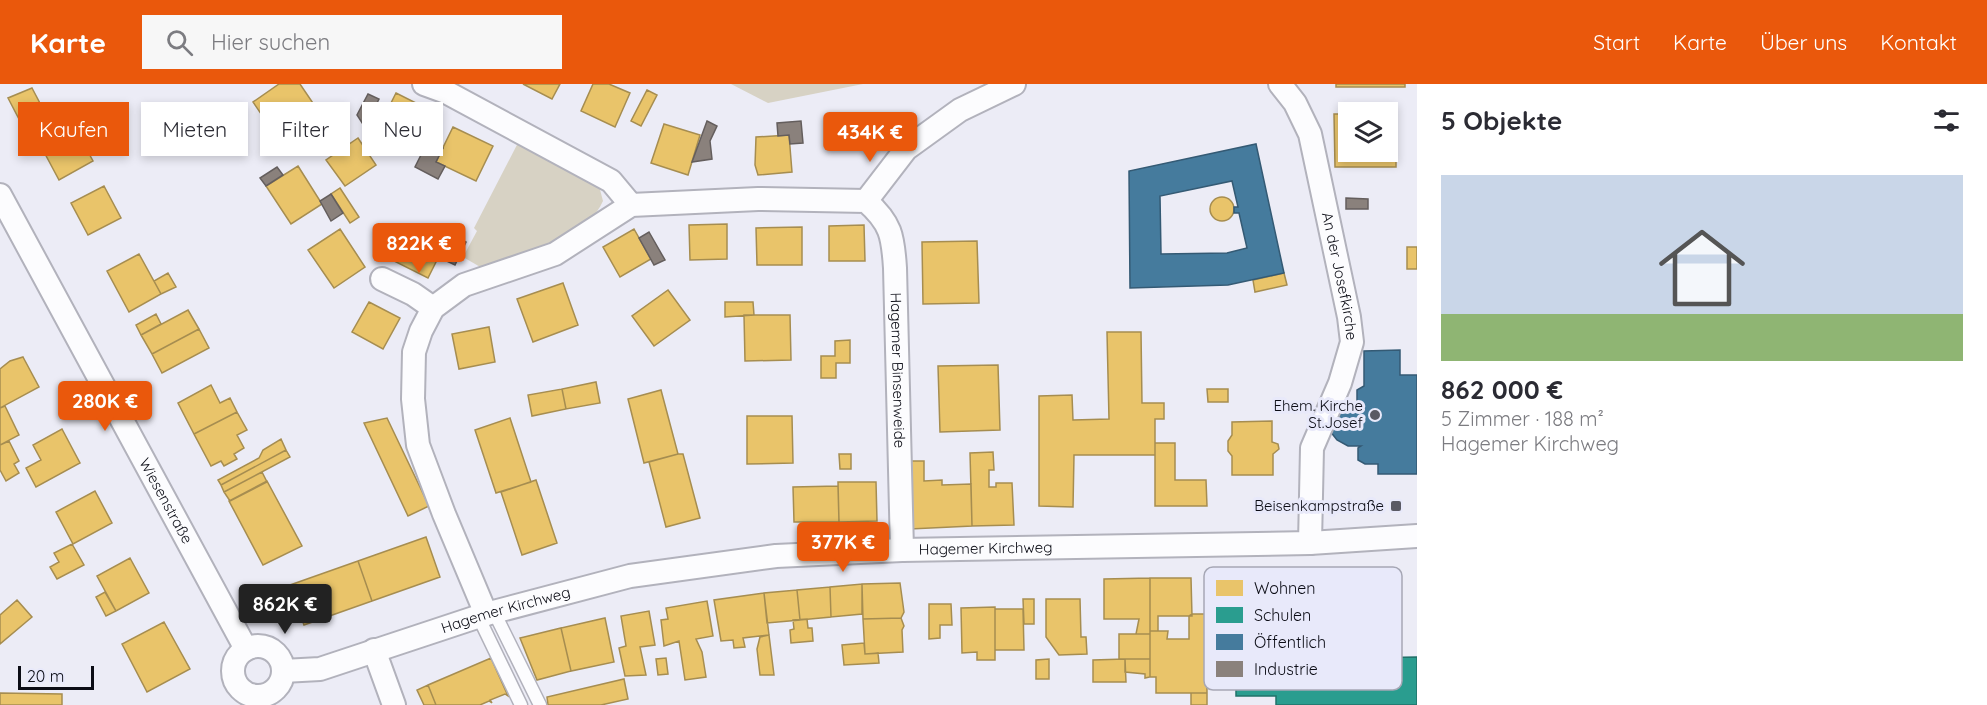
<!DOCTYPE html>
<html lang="de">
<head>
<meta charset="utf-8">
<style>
  :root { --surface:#fff; --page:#f7f7f7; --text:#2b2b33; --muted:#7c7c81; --accent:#ea580c }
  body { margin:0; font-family:Quicksand,sans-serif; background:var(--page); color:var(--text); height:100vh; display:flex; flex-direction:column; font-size:22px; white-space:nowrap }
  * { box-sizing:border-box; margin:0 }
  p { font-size:20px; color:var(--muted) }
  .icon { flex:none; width:33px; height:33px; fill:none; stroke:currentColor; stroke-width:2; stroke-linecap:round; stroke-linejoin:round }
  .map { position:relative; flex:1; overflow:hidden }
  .sheet { display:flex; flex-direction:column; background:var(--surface); width:570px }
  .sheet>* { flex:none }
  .hud { position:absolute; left:18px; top:18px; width:570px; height:54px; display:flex; gap:12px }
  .controls { position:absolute; left:1338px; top:18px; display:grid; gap:12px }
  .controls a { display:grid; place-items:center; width:60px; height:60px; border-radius:0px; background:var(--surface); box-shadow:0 3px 9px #0003; font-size:30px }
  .scale { position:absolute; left:18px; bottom:15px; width:76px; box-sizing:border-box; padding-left:6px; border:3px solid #0b0c15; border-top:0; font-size:16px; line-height:21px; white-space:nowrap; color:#0b0c15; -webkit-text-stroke:4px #e8e9fa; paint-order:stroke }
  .price { position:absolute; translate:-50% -51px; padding:0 14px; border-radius:6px; background:var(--accent); color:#fff; font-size:20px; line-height:39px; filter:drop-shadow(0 2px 3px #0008) }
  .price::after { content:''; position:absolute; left:50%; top:36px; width:18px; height:14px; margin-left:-9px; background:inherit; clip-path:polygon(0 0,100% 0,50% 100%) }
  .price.selected { background:#222; color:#fff }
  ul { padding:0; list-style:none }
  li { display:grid; align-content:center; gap:12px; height:318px; padding:0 24px }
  li span { display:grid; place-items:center; height:186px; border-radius:0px; color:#555 }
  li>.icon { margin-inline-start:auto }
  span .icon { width:108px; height:108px; fill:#fffc; stroke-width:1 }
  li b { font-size:26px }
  h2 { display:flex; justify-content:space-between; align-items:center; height:72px; padding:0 24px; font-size:26px }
  .chip { padding:0 21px; border-radius:0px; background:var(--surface); box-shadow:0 3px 9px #0003; font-size:21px; line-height:54px }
  .chip.selected { background:var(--accent); color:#fff }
  header { display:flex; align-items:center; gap:36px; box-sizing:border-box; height:84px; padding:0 30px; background:var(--accent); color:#fff }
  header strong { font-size:28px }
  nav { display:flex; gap:33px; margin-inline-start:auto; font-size:21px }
  .search { width:420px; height:54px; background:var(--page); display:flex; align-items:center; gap:15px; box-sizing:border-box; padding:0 21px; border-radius:0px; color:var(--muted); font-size:22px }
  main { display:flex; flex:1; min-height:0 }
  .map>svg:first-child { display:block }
  .green { fill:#d7d2c4 }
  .homes { fill:#e9c46a; stroke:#a68d50; stroke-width:1.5 }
  .schools { fill:#2a9d8f; stroke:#21726a; stroke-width:1.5 }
  .public { fill:#457b9d; stroke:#345a74; stroke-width:1.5; fill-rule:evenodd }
  .industry { fill:#8a817c; stroke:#645e5d; stroke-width:1.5 }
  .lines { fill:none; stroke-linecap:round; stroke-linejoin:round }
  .lane-casing { stroke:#b2b2bc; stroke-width:15 }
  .street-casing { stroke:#b2b2bc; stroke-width:26 }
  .lane { stroke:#fcfcfe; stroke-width:12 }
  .street { stroke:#fcfcfe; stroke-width:22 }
  .poi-dot { fill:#5a5a64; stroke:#e8e9fa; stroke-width:2 }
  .labels { text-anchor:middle; stroke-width:6; stroke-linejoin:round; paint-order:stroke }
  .street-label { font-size:15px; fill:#0b0c15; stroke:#e8e9fa }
  .poi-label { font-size:15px; fill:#0b0c15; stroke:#e8e9fa; text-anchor:end }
  .key { fill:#e8e9fa; stroke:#a6a7b5; stroke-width:1.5 }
  .key-label { font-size:16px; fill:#0b0c15 }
</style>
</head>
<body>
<header>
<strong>Karte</strong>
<div class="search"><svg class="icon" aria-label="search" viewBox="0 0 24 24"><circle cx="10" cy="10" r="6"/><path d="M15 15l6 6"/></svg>Hier suchen</div>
<nav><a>Start</a><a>Karte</a><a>Über uns</a><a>Kontakt</a></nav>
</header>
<main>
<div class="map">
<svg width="1417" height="621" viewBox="0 0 1417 621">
  <rect width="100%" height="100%" fill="#ececf6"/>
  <path class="green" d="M731,0h132l-95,19z
    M520,55l78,43 5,19c-19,42 -81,53 -121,67l-19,-11 14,-26 -3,-3z"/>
  <path class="homes" d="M279,0h21l19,28 -41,27 -25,-37z
    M523,0h37l-8,15z
    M593,0h16l21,9 -15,34 -34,-16z
    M1336,0h69v3h-69z
    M32,4l11,21 -23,12 -12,-23z
    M647,6l10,5 -16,31 -10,-5z
    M396,9l32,16 -16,32 -32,-16z
    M1355,19h20v9h-20z
    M66,22l6,2 4,8 -6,3 23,42 -34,19 -24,-45 28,-14 -6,-11z
    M57,26l6,11 -18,10 -6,-11z
    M1334,30h14v38h40v-38h8v53h-61z
    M664,40l36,11 -12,40 -37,-12z
    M453,43l40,19 -17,35 -40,-19z
    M789,51l3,37 -34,3 -3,-10 1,-28z
    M358,54l18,27 -31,21 -19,-26z
    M298,82l24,38 -31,20 -25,-38z
    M104,102l17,32 -33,17 -17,-32z
    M340,104l19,29 -9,6 -19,-29z
    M1210 125a12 12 0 1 1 24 0a12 12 0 1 1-24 0Z
    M727,140v35l-37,1 -1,-35z
    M406,141l39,19 -17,34 -38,-19z
    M864,141l1,36h-36v-35z
    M802,143v38h-45l-1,-37z
    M340,145l25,38 -31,21 -26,-38z
    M634,145l17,30 -31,18 -17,-30z
    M977,157l2,62 -56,1 -1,-62z
    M1407,163h10v22h-10z
    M139,170l22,40 -32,18 -22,-41z
    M168,189l8,14 -15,7 -7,-13z
    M1284,189l3,12 -32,7 -2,-12z
    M563,199l15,42 -45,17 -16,-43z
    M668,206l22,30 -36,26 -22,-30z
    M369,218l31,16 -17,31 -31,-17z
    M725,218h28l1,13 -29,2z
    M188,226l11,19 -47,25 -11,-19z
    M156,230l5,10 -20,11 -5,-10z
    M744,231h46l1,45 -46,1z
    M489,243l6,35 -36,7 -7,-35z
    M199,245l10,19 -47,25 -10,-19z
    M1107,248h34l1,71h22v16h-9v36h-81l-1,52 -34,-1v-110l33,-1 1,25 36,-1z
    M850,256v23h-14v15h-15v-22h14v-15z
    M23,273l16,30 -39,21v-39l10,-8z
    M998,281l2,65 -60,2 -2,-66z
    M596,298l4,21 -34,6 -4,-20z
    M211,301l9,18 10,-5 7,14 -43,22 -16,-31z
    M562,305l4,20 -34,7 -4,-21z
    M1207,305h21v13h-20z
    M661,306l17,64 -34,9 -16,-64z
    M5,322l14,29 -19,10v-37z
    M237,328l10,18 -10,5 7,13 -10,6 3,5 -13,7 -3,-5 -10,5 -17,-32z
    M747,332h45l1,47 -46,1z
    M387,334l42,88 -21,10 -44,-93z
    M510,334l21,64 -35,11 -21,-63z
    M1272,337v21l6,2 1,5 -6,5v21h-41v-19l-4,-5v-10l4,-6v-13z
    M62,345l18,34 -44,24 -10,-19 15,-8 -8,-15z
    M281,355l5,11 -65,35 -3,-5 41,-22 4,-8z
    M9,357l10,20 -5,3 5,9 -13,8 -6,-11v-25z
    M1155,359h20v37h31l1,26h-52z
    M286,366l4,7 -66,35 -3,-7z
    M993,368l1,18h-5v17h7v-4h16l2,42 -42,1 -2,-73z
    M678,370h5l17,64 -34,9 -17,-65z
    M839,370h12v15h-11z
    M909,377h15v20l18,-1v5l29,-1 1,42 -62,3z
    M262,388l5,10 -37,19 -6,-9z
    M536,396l21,63 -35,12 -21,-63z
    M267,397l35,65 -39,19 -34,-64z
    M838,398h38l1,39 -38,1z
    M838,402l1,36h-45l-1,-35z
    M95,407l17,32 -39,21 -17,-32z
    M426,453l14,40 -68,24 -14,-40z
    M72,460l12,21 -27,14 -7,-12 9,-5 -5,-9z
    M130,474l19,35 -33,18 -19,-35z
    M358,477l14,40 -68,24 -14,-40z
    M1150,494v56h-14l3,-15h-35v-40z
    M1150,494h41l1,38h-34v15h-8z
    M900,499l4,29 -3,6 -38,1 -1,-35z
    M862,500v30l-31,3 -1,-30z
    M830,503l1,30 -31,3 -3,-30z
    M797,506l3,30 -33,3 -3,-30z
    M105,508l11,19 -10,5 -10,-19z
    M764,509l5,42 -26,3 2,9 -11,1 -1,-8 -12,1 -7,-41z
    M1023,515h11v25h-10z
    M1046,515h34l1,38h5l1,17 -28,1 -13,-18z
    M17,516l15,17 -32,27v-29z
    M707,517l6,35 -17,3 6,13 4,25 -21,3 -6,-39 -15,5 -3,-26 7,-1 -2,-11z
    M929,520h22l1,21h-12v13l-11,1z
    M995,523v53h-18v-8l-15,1 -1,-45z
    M995,525h28l1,41h-29z
    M649,527l6,34 -15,2 6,28 -21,1 -6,-28 7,-2 -5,-30z
    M1192,530h14l1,79h-51v-16h-6v-46h18l-1,8h22v-23z
    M605,534l9,44 -43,9 -10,-43z
    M901,534l3,8 -2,4 1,22 -38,2 -2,-35z
    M807,535l1,9h4l1,13 -22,2 -1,-13 4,-1 -1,-9z
    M164,538l26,47 -43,23 -25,-48z
    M561,544l10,43 -34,9 -17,-42z
    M1119,550h31v25h-31z
    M769,551l5,40h-14l-3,-26 3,-12z
    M864,559l1,11 13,-1 1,10 -35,2 -2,-20z
    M491,574l17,38 -3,-2 -15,6 2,3 -3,-2 -9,4h-44l-8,-20z
    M666,574l2,16 -10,1 -2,-16z
    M1049,575v20h-13v-19z
    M1125,575h25v18l-5,1v-4l-20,-2z
    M1125,575l1,23h-33v-22z
    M624,595l4,20 -27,6h-53l-1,-8z
    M428,601l8,20h-12l-7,-15z
    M0,609l62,1v11h-62z
    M1191,609h16v12h-16z"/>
  <path class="schools" d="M1275,546h50v40h29v-7l11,-1v-4l52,-1v48h-141v-9h-40v-55h39z"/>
  <path class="public" d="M1256,60l28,129 -56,12 -98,3 -1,-117zM1232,97l6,26h-4v6h5l8,35 -20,5 -66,1 -1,-58z
    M1400,266v25h17v99h-39v-10h-13l-7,-4v-12l3,-2h-13l-11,-6 -7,-9 7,-21 11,-6h13l-4,-2v-12l7,-4v-35z"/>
  <path class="industry" d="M368,10l11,5 -8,16 4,2 -7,15 -11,-17z
    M707,37l10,5 -7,15 2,18 -20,3z
    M801,37l2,22 -13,1 -1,-9 -11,1 -1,-13z
    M428,57l15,7 -7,14 9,4 -7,13 -23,-12z
    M277,83l6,8 -17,11 -6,-8z
    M331,110l12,19 -12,8 -11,-20z
    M1346,114l22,1v10h-22z
    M649,148l16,28 -11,5 -15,-27z
    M450,150l16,8 -11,23 -17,-8z"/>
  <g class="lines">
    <defs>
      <path id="lane" d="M494,528l46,93
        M478,532l43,89"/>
      <g id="street">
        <path d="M424,0l22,8 165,89 20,24"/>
        <path id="s1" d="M1280,0l15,19 15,31 39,183 3,25 -12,41 -28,65 -2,95"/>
        <path id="s2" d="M0,111l246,454"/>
        <path d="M866,117l40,-52 54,-39 54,-26"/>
        <path d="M382,195l31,15 20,14"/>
        <path id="s3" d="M486,530l-42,-100 -26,-69 -5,-46 1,-47 7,-21 12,-23 31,-23 91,-31 76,-49 127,-6 108,2c25,22 27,35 29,67l7,282"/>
        <circle cx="258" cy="587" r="25"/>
        <path d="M374,566l20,55"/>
        <path id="s4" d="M283,587l37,-2 166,-55 144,-38 146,-20 126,-6 408,-7 107,-7"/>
      </g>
    </defs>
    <use href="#lane" class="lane-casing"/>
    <use href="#street" class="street-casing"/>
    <use href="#lane" class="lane"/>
    <use href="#street" class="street"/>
  </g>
  <g class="poi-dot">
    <circle cx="1375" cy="331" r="6"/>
    <rect x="1390" y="416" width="12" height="12" rx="3"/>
  </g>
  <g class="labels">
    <g class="street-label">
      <text dy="5" stroke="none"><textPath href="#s1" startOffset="204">An der Josefkirche</textPath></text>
      <text dy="5" stroke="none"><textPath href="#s3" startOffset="962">Hagemer Binsenweide</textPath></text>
      <text dy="5" stroke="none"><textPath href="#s2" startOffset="348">Wiesenstraße</textPath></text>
      <text dy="5" stroke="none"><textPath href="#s4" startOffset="718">Hagemer Kirchweg</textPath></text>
      <text dy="5" stroke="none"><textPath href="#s4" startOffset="232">Hagemer Kirchweg</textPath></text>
    </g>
    <g class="poi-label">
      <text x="1363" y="327">Ehem. Kirche<tspan x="1363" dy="17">St.Josef</tspan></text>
      <text x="1384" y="427">Beisenkampstraße</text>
    </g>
  </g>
  <rect x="1204" y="483" width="198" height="123" rx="9" class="key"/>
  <rect x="1216" y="496" width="27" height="16" fill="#e9c46a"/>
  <rect x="1216" y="523" width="27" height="16" fill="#2a9d8f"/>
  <rect x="1216" y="550" width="27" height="16" fill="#457b9d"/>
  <rect x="1216" y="577" width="27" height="16" fill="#8a817c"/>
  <g class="key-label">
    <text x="1254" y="510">Wohnen</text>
    <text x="1254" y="537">Schulen</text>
    <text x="1254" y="564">Öffentlich</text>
    <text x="1254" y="591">Industrie</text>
  </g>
</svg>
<div class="controls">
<a><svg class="icon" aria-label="layers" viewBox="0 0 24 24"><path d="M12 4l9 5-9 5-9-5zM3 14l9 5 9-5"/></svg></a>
</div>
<div class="scale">20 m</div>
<b class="price" style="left:870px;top:79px">434K €</b>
<b class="price" style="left:419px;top:190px">822K €</b>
<b class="price" style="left:105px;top:348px">280K €</b>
<b class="price" style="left:843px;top:489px">377K €</b>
<b class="price selected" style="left:285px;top:551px">862K €</b>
<div class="hud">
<a class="chip selected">Kaufen</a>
<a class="chip">Mieten</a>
<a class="chip">Filter</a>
<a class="chip">Neu</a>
</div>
</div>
<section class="sheet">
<h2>5 Objekte<svg class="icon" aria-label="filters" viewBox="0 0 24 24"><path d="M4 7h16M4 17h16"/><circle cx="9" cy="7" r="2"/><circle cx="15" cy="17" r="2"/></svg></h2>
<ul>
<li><span style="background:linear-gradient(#c9d6e8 75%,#8fb573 0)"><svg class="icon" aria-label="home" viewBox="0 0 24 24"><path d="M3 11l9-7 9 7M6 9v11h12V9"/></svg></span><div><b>862 000 €</b><p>5 Zimmer · 188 m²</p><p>Hagemer Kirchweg</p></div></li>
</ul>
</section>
</main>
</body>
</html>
